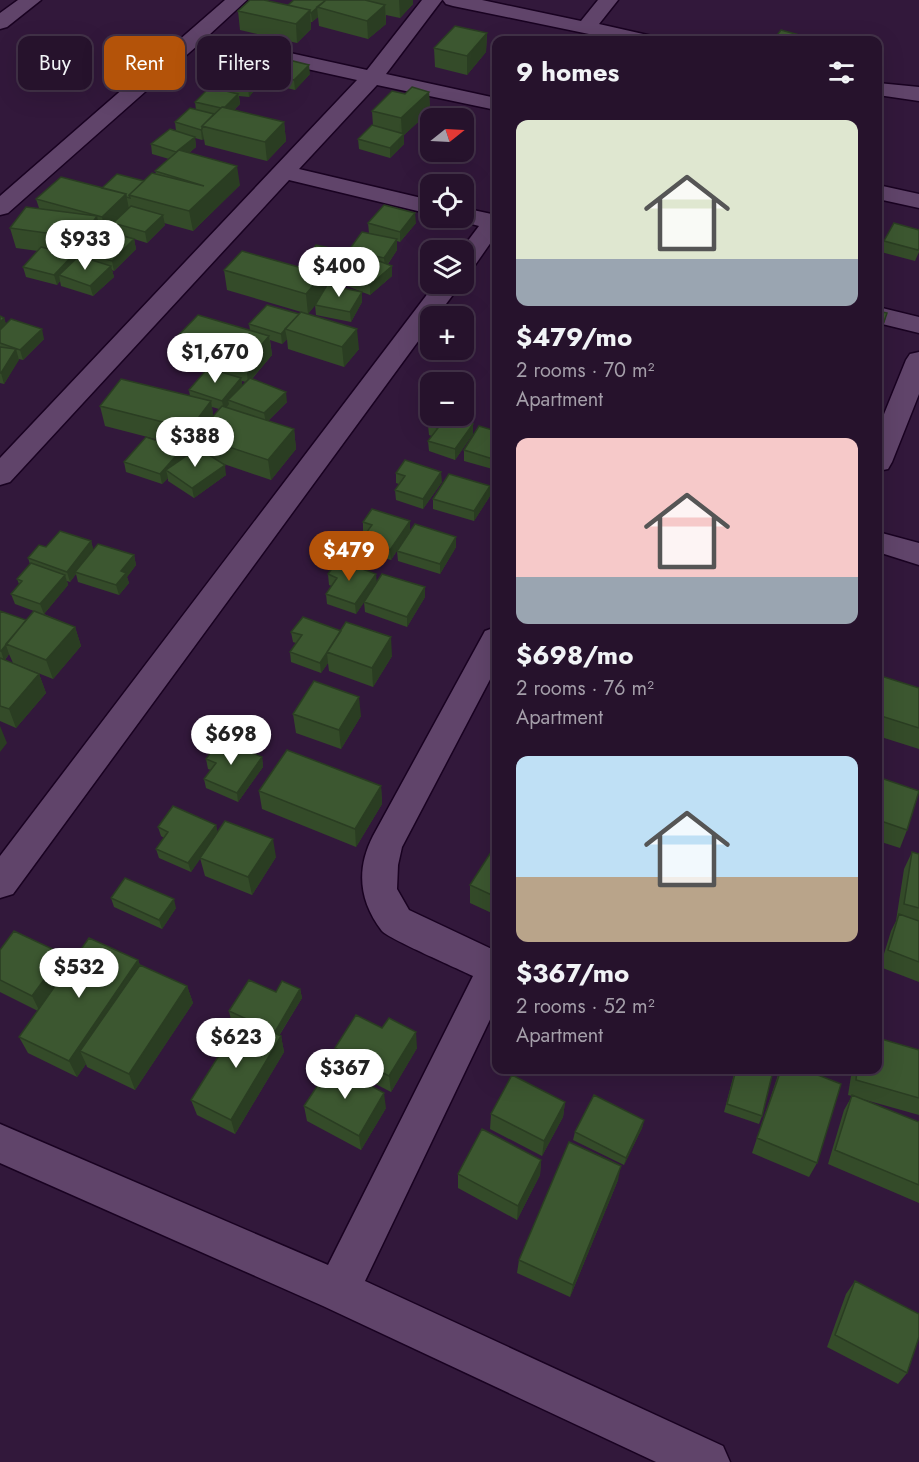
<!DOCTYPE html>
<html lang="en">
<head>
<meta charset="utf-8">
<style>
  :root { --surface:#26122c; --page:#322038; --text:#f1f3f6; --muted:#a49ea9; --line:#423248; --accent:#b45309 }
  body { margin:0; font-family:Jost,sans-serif; background:var(--page); color:var(--text); height:100vh; display:flex; flex-direction:column; font-size:22px; white-space:nowrap }
  * { box-sizing:border-box; margin:0 }
  p { font-size:20px; color:var(--muted) }
  .icon { flex:none; width:33px; height:33px; fill:none; stroke:currentColor; stroke-width:2; stroke-linecap:round; stroke-linejoin:round }
  .map { position:relative; flex:1; overflow:hidden }
  .sheet { position:absolute; left:492px; top:36px; width:390px; height:1038px; display:flex; flex-direction:column; background:var(--surface); border-radius:12px; box-shadow:0 6px 24px #0002,0 0 0 2px var(--line) }
  .sheet>* { flex:none }
  .hud { position:absolute; left:18px; top:36px; width:384px; height:54px; display:flex; gap:12px }
  .needle { width:39px; rotate:72deg }
  .controls { position:absolute; left:420px; top:108px; display:grid; gap:12px }
  .controls a { display:grid; place-items:center; width:54px; height:54px; border-radius:12px; background:var(--surface); box-shadow:0 6px 24px #0002,0 0 0 2px var(--line); font-size:30px }
  .price { position:absolute; translate:-50% -51px; padding:0 14px; border-radius:21px; background:#fff; color:#222; font-size:20px; line-height:39px; filter:drop-shadow(0 2px 3px #0008) }
  .price::after { content:''; position:absolute; left:50%; top:36px; width:18px; height:14px; margin-left:-9px; background:inherit; clip-path:polygon(0 0,100% 0,50% 100%) }
  .price.on { background:var(--accent); color:#fff }
  ul { padding:0; list-style:none }
  li { display:grid; align-content:center; gap:12px; height:318px; padding:0 24px }
  li span { display:grid; place-items:center; height:186px; border-radius:12px; color:#555 }
  li>.icon { margin-inline-start:auto }
  span .icon { width:108px; height:108px; fill:#fffc; stroke-width:1 }
  li b { font-size:26px }
  h2 { display:flex; justify-content:space-between; align-items:center; height:72px; padding:0 24px; font-size:26px }
  .tag { padding:0 21px; border-radius:12px; background:var(--surface); box-shadow:0 6px 24px #0002,0 0 0 2px var(--line); font-size:21px; line-height:54px }
  .tag.on { background:var(--accent); color:#fff }
  .map>svg:first-child { display:block }
  .lines { fill:none; stroke-linecap:round; stroke-linejoin:round }
  .minor-casing { stroke:#190221; stroke-width:3 }
  .minor { fill:#60446a; fill-rule:evenodd }
  .wall { fill:#344b29; fill-rule:evenodd }
  .shaded-wall { fill:#2a3d22 }
  .building { fill:#3c5730; stroke:#2a3d22; stroke-width:1.5 }
</style>
</head>
<body>
<div class="map">
<svg width="919" height="1462" viewBox="0 0 919 1462">
  <rect width="100%" height="100%" fill="#32183b"/>
  <g class="lines">
    <defs>
      <path id="minor" d="M18,0h23l-34,27 -7,2v-16z
        M225,0h22l-38,35 158,35 55,-70h20l-56,74 110,24v12l-119,-25 -78,84 131,31v14l-141,-34 -279,302 -10,3v-27l357,-378 -159,-35 -190,168 -8,2v-19z
        M443,0h39l99,21 17,-21h20l-19,24 53,12 3,4h-37l-165,-34 -7,-2z
        M878,83l41,4v14l-41,-6z
        M878,185l41,9v14l-41,-9z
        M464,208l32,7v20l-23,33 -9,2v-20h-3l18,-24 -23,-6 -2,-2h10z
        M435,284h26l-24,32h-7v9l-417,569 -13,4v-42z
        M878,307l41,10v16l-41,-10z
        M919,352v42l-27,68 -4,7 -10,2v-42l28,-69 4,-6z
        M878,532l41,11v22l-41,-13z
        M496,627v41l-94,179 -4,18 -1,24 12,21 87,41v56l-131,274 358,165 7,16h-74l-333,-156 -323,-143v-39l328,141 145,-289c-14,-7 -84,-37 -91,-45 -23,-30 -26,-62 -9,-95l112,-205z"/>
    </defs>
    <use href="#minor" class="minor-casing"/>
    <use href="#minor" class="minor"/>
  </g>
  <path class="wall" d="M294,0h119v4l-13,14 -14,-3v9l-18,15 -49,-13 -1,-9 -6,5h-1v7l-14,14 -57,-13 -2,-19 50,-6z
    M487,33l-1,19 -19,23 -32,-8 -1,-19z
    M277,62l33,12 -15,16 -28,-7 -1,-3 -1,2 -4,-1v1l-12,15 -10,-1 1,8 -6,6 50,12 2,19 -19,20 -62,-16 -1,-6 -2,1 -7,-2 1,9 -7,6 51,32 -47,46 -29,-8 1,2 -18,18 -32,-10 -1,-4 -3,4 23,6 2,10 -22,22 -2,-1 2,7 -21,19 -32,-10 -1,-5 -3,4 -31,-8 -3,-10 15,-16 -22,-3 -6,-20 29,-20 -3,-9 108,-18 12,-8 -1,-2 14,-12 -17,-5 -1,-10 25,-13 -1,-9 21,-12 -1,-8 25,-12 -1,-8 16,-14v-2zM73,256h1l5,1 -5,4z
    M429,92l1,19 -26,24v9l-14,14 -31,-9 -1,-10 15,-13 -1,-15 33,-17z
    M368,223h48l-16,19 -3,-1v9l-9,14 4,12 -22,19 -8,-3v10l-11,20 -35,-7 -1,-10 -7,9 -81,-24 -3,-20 78,-2v-2l46,-14 1,11 -3,4 7,-6 -3,-1 -1,-10 20,-17zM340,276v7l22,9 -37,-3 -1,-8 11,2z
    M919,230v22l-4,9 -34,-9 3,-11z
    M267,305l92,44 -15,18 -56,-18 -1,-10 -5,5 -12,-4 2,15 -20,24 35,23 -19,19 26,8 2,20 -25,31 -50,-17 5,12 -32,23 -26,-17v-3l-6,6 -36,-12 -2,-10 58,-13 1,9 16,-10 -1,-5 -4,6 -89,-23 -5,-20 90,-10 -1,-6 17,-20 -29,-9 -4,-20 77,-11 -1,-6zM242,381l4,1 -4,4zM212,407l7,2 -6,7z
    M0,316l4,2 2,6 38,15 -21,21 -4,-1 -15,25 -4,-1z
    M473,424v10l-18,26 -26,-9 -1,-10 4,-5 -3,-1 -1,-10z
    M496,431v39l-32,-9v-11z
    M396,473l46,9 -19,27 -27,-9 -1,-10 4,-6 -3,-1z
    M490,496l-16,25 -41,-12v-10z
    M410,521v10l46,16 -16,27 -42,-13 -1,-10 11,-17 -17,26 -29,-9 -1,-11 5,-7 -3,-1v-10z
    M91,541l2,8 41,6 2,10 -9,12 2,6 -10,12 -41,-13 -2,-8 -6,8 -3,-1 1,4 -24,29 31,13 6,19 -28,33 -40,-16 -4,-9 -4,6 34,14 7,19 -30,35 -16,-7v-110l26,10 8,-10 -19,-7 -4,-10 8,-10 -2,-5 13,-15 -2,-6 18,-11z
    M328,574l49,8 48,5v10l-18,30 -42,-15 -1,-10 -8,12 -29,-10 -1,-10 6,-8 -3,-1z
    M291,632l101,24 -19,31 -44,-16 -1,-8 -7,10 -30,-11 -1,-10 6,-9 -3,-1z
    M878,675l41,13v61l-41,-13z
    M293,714l68,2 -20,33 -45,-16z
    M262,757l1,10 -25,35 -32,-14 -2,-9 7,-9 -3,-1 -2,-10z
    M878,777l29,53 -7,18 -22,-7z
    M381,786l1,18 -26,43 -94,-38 -3,-18z
    M216,825l1,7 59,25 -24,38 -47,-19 -5,-18 1,-1 -10,15 -32,-14 -3,-9 8,-11 -3,-2 -3,-9z
    M496,846v69l-26,-12v-18z
    M912,852l7,2v128l-39,-15 11,-36 5,-10 8,-52z
    M111,898l65,10 -14,21 -48,-22z
    M0,950l63,4 6,14 69,-8 2,5 47,21 6,17 -58,87 -48,-23 -1,-3 -9,13 -49,-24 -9,-16 19,-26 -38,-19z
    M300,989l2,9 -23,38h2l3,16 -49,82 -38,-19 -6,-15 48,-77 -8,-3 -2,-9 47,-19z
    M382,1028l35,20 -26,44 -54,-28 -2,-16z
    M919,1050v65l-57,-16 57,23v81l-91,-39 16,-54 8,-14 -4,-1 4,-25h26z
    M735,1070h33l-6,46 -3,8 -35,-12z
    M774,1070h48l-3,6 -2,87 -8,14 -57,-24 27,-81z
    M565,1102l-2,15 -21,39 -52,-27 1,-15z
    M304,1106l82,2 -25,42 -54,-29z
    M644,1120l-2,8 -18,37 -51,-25 2,-8z
    M541,1160l-1,15 -23,45 -59,-32v-14z
    M618,1180l-48,117 -53,-24 2,-13z
    M855,1281l52,92 -9,11 -71,-37 19,-53z"/>
  <path class="shaded-wall" d="M399,0h14v4l-13,14z
    M385,5l1,19 -18,15 -1,-18z
    M317,7l1,10 -6,5 -1,-9z
    M310,10l1,19 -14,14 -1,-19z
    M487,33l-1,19 -19,23v-19z
    M277,58l1,10 -12,5v7l-1,2 -1,-10z
    M309,65l1,9 -15,16 -1,-10z
    M260,72l1,10 -12,15 -1,-10z
    M429,92l1,19 -26,24v9l-14,14v-10l12,-12 -1,-18z
    M238,94l2,10 -15,14 -1,-10z
    M284,122l2,19 -19,20 -2,-19z
    M202,129l2,10 -2,1 -1,-10z
    M195,137l1,10 -19,15 -1,-10z
    M237,166l3,19 -47,46 -4,-20z
    M126,194l4,20 -17,9 1,6 -8,8 -4,-20z
    M415,213l1,10 -16,19v-10z
    M163,215l2,10 -18,18 -2,-11z
    M97,216l4,20 -15,17 -4,-15z
    M134,239l2,10 -22,22 -2,-10z
    M397,239v11l-12,18 -1,-10z
    M348,252l1,11 -8,11 -2,-1 1,3 -5,7 -1,-10z
    M73,255l2,10 -16,10 1,6 -3,4 -3,-10z
    M111,266l3,11 -21,19 -3,-10z
    M392,266v10l-22,19v-10z
    M323,274l2,20 -17,20 -2,-20z
    M362,292v10l-11,20 -1,-10z
    M887,313l-8,28 -1,5v-7z
    M299,314l-14,15 2,10 -5,5 -1,-10z
    M4,318l3,10 -7,7v-13z
    M42,329l2,10 -21,21 -3,-10z
    M357,329l2,20 -15,18 -2,-20z
    M269,336l3,19 -24,28 -2,-20z
    M16,349l3,11 -15,24 -3,-11z
    M241,378l2,10 -15,12 1,4 -5,7 -2,-10z
    M286,392l1,10 -21,21 -2,-10z
    M211,401l3,20 -18,15 2,7 -4,6 -4,-20z
    M473,424v10l-18,26v-11z
    M294,429l2,20 -25,31 -3,-20z
    M182,449l2,10 -18,11 2,8 -6,6 -2,-10z
    M225,465l1,10 -32,23 -2,-10z
    M441,472l1,10 -19,27v-10z
    M490,486v10l-16,25v-10z
    M410,521v10l-19,29 -1,-10z
    M456,537v10l-16,27v-10z
    M91,541l3,11 -19,20 1,2 -6,8 -3,-10z
    M134,555l2,10 -9,12 2,6 -10,12 -3,-10 5,-14z
    M376,574l1,10 -21,30 -1,-10z
    M65,575l3,10 -24,29 -4,-10z
    M425,587v10l-18,30v-10z
    M75,627l6,19 -28,33 -7,-19z
    M391,637l1,19 -19,31 -1,-19z
    M6,645l3,9 -5,7 -3,-10z
    M327,653l1,10 -7,10 -1,-10z
    M39,674l7,19 -30,35 -7,-19z
    M359,697l2,19 -20,33 -2,-19z
    M0,726l7,17 -7,9z
    M262,757l1,10 -25,35 -1,-9z
    M381,786l1,18 -26,43 -1,-18z
    M216,825l2,9 -27,38 -3,-9z
    M273,839l3,18 -24,38 -4,-18z
    M174,899l2,9 -14,21 -3,-9z
    M63,954l7,17 -30,41 -8,-16z
    M138,960l6,17 -64,74 6,13 -9,13 -8,-16z
    M187,986l6,17 -58,87 -6,-16z
    M300,989l2,9 -26,42 -1,-8z
    M416,1032l1,16 -26,44 -2,-16z
    M281,1036l3,16 -49,82 -4,-14z
    M384,1093l2,15 -25,42 -2,-14z
    M565,1102l-2,15 -21,39 2,-15z
    M644,1120l-2,8 -18,37 2,-7z
    M541,1160l-1,15 -23,45 1,-14z
    M621,1166l-3,14 -48,117 3,-12z"/>
  <path class="building" d="M250,0h14l46,10 -14,14 -58,-13z
    M294,0h32l-15,13 -1,-1v-2l-22,-5z
    M326,0h39l20,5 -18,16 -50,-14z
    M455,26l32,7 -20,23 -33,-8z
    M781,30l18,5 -5,5h-14l-6,-1z
    M248,52l29,6 -13,14 -29,-6z
    M281,58l28,7 -15,15 -28,-7z
    M231,67l29,5 -12,15 -29,-5z
    M210,87l28,7 -13,13h-3l-1,1 -26,-6z
    M412,87l17,5 -28,26 -29,-7 20,-20 13,3z
    M222,107l62,15 -19,20 -63,-16z
    M190,108l24,6 -12,12v3l-1,1 -26,-8z
    M372,125l32,9 -14,14 -32,-9z
    M170,129l25,8 -19,15 -25,-8z
    M179,150l58,16 -48,45 -60,-16 23,-22 52,13 -49,-15z
    M117,174l27,7 -15,14 1,3 -4,-1v-3l-24,-6z
    M61,177l65,17 -24,23 -66,-18z
    M384,205l31,8 -15,19 -32,-9z
    M131,206l32,9 -18,17 -32,-9z
    M26,207l71,9 -15,22 -72,-10z
    M894,223l25,7v18l-1,2 -34,-9z
    M105,231l29,8 -22,22 -28,-8z
    M362,232l35,7 -13,19 -35,-8z
    M316,245l32,7 -14,21 -32,-7z
    M41,247l32,8 -19,20 -31,-8z
    M242,251l81,23 -17,20 -82,-24z
    M361,254l31,12 -22,19 -31,-12z
    M79,256l32,10 -21,20 -31,-11z
    M327,285l35,7 -12,20 -35,-7z
    M267,305l32,9 -18,20 -32,-10z
    M878,311l9,2 -9,26z
    M301,312l56,17 -15,18 -57,-18z
    M198,315l71,21 -23,27 -73,-22z
    M0,316l4,2 -4,4z
    M11,319l31,10 -22,21 -20,-7v-13z
    M0,347l16,2 -15,24h-1z
    M208,368l33,10 -19,23 -33,-11z
    M250,378l36,14 -22,21 -36,-13z
    M121,379l90,22 -21,28 -90,-23z
    M222,406l72,23 -26,31 -72,-24z
    M435,416h11l27,8 -18,25 -27,-8 10,-13 -10,-3z
    M479,426l17,5v29l-32,-10z
    M146,437l36,12 -22,25 -36,-12z
    M198,448l27,17 -33,23 -26,-18z
    M405,460l36,12 -18,27 -28,-9 10,-14 -9,-3z
    M449,474l41,12 -16,25 -41,-12z
    M372,509l38,12 -20,29 -29,-10 11,-15 -9,-3z
    M415,524l41,13 -16,27 -43,-13z
    M60,531l31,10 -24,31 -39,-14 11,-13 7,2z
    M98,544l36,11 -13,16 5,2 -10,12 -41,-13z
    M338,560l38,14 -21,30 -29,-10 11,-16 -9,-4z
    M31,563l34,12 -25,29 -29,-10 11,-13 -5,-2z
    M382,574l43,13 -18,30 -43,-15z
    M0,611l26,9 -25,31h-1z
    M34,611l41,16 -29,33 -40,-16z
    M303,617l38,14 -21,32 -30,-11 12,-17 -11,-3z
    M346,622l45,15 -19,31 -45,-16z
    M0,658l39,16 -30,35 -9,-3z
    M878,675l41,13v40l-41,-13z
    M314,681l45,16 -20,33 -46,-16z
    M220,740l42,17 -25,36 -33,-14 12,-16 -10,-4z
    M287,750l94,36 -26,43 -96,-38z
    M878,777l41,14 -12,39 -29,-10z
    M173,806l43,19 -28,38 -32,-14 12,-17 -10,-5z
    M225,821l48,18 -25,38 -48,-19z
    M495,846h1v51l-26,-12z
    M912,852l7,2v54l-15,-4z
    M125,878l49,21 -15,21 -48,-22z
    M899,914l20,7v41l-31,-12z
    M14,931l49,23 -31,42 -32,-16v-30z
    M89,938l49,22 -69,101 -50,-24z
    M140,965l47,21 -58,88 -49,-23z
    M249,980l27,12 6,-11 18,8 -25,43 -46,-21z
    M356,1015l26,13 7,-10 27,14 -27,44 -54,-28z
    M242,1019l39,17 -50,84 -40,-20z
    M878,1038l41,12v48l-63,-18 1,-10h21z
    M332,1064l52,29 -25,43 -55,-30z
    M736,1070h32l5,1 -11,45 -35,-12z
    M781,1070h24l36,14 -24,79 -60,-25z
    M813,1070h9l-1,3z
    M512,1075l53,27 -21,39 -53,-27z
    M594,1095l50,25 -18,38 -51,-26z
    M852,1095l67,27v63l-84,-35z
    M482,1129l59,31 -23,46 -60,-32z
    M569,1142l52,24 -48,119 -54,-25z
    M855,1281l64,33v23l-12,36 -72,-38z"/>
</svg>
<div class="controls">
<a><svg class="needle" viewBox="-14 -14 28 28"><path d="M0-13l5 13h-10z" fill="#e53935"/><path d="M0 13l5-13h-10z" fill="#a49ea9"/></svg></a>
<a><svg class="icon" aria-label="locate" viewBox="0 0 24 24"><circle cx="12" cy="12" r="6"/><path d="M12 2v4M12 18v4M2 12h4M18 12h4"/></svg></a>
<a><svg class="icon" aria-label="layers" viewBox="0 0 24 24"><path d="M12 4l9 5-9 5-9-5zM3 14l9 5 9-5"/></svg></a>
<a>+</a>
<a>−</a>
</div>
<b class="price" style="left:85px;top:271px">$933</b>
<b class="price" style="left:339px;top:298px">$400</b>
<b class="price" style="left:215px;top:384px">$1,670</b>
<b class="price" style="left:195px;top:468px">$388</b>
<b class="price on" style="left:349px;top:582px">$479</b>
<b class="price" style="left:231px;top:766px">$698</b>
<b class="price" style="left:79px;top:999px">$532</b>
<b class="price" style="left:236px;top:1069px">$623</b>
<b class="price" style="left:345px;top:1100px">$367</b>
<div class="hud">
<a class="tag">Buy</a>
<a class="tag on">Rent</a>
<a class="tag">Filters</a>
</div>
<section class="sheet">
<h2>9 homes<svg class="icon" aria-label="filters" viewBox="0 0 24 24"><path d="M4 7h16M4 17h16"/><circle cx="9" cy="7" r="2"/><circle cx="15" cy="17" r="2"/></svg></h2>
<ul>
<li><span style="background:linear-gradient(#dfe7d0 75%,#9aa5b1 0)"><svg class="icon" aria-label="home" viewBox="0 0 24 24"><path d="M3 11l9-7 9 7M6 9v11h12V9"/></svg></span><div><b>$479/mo</b><p>2 rooms · 70 m²</p><p>Apartment</p></div></li>
<li><span style="background:linear-gradient(#f6c9c9 75%,#9aa5b1 0)"><svg class="icon" aria-label="home" viewBox="0 0 24 24"><path d="M3 11l9-7 9 7M6 9v11h12V9"/></svg></span><div><b>$698/mo</b><p>2 rooms · 76 m²</p><p>Apartment</p></div></li>
<li><span style="background:linear-gradient(#bfe0f5 65%,#b9a48a 0)"><svg class="icon" aria-label="home" viewBox="0 0 24 24"><path d="M3 11l9-7 9 7M6 9v11h12V9"/></svg></span><div><b>$367/mo</b><p>2 rooms · 52 m²</p><p>Apartment</p></div></li>
</ul>
</section>
</div>
</body>
</html>
